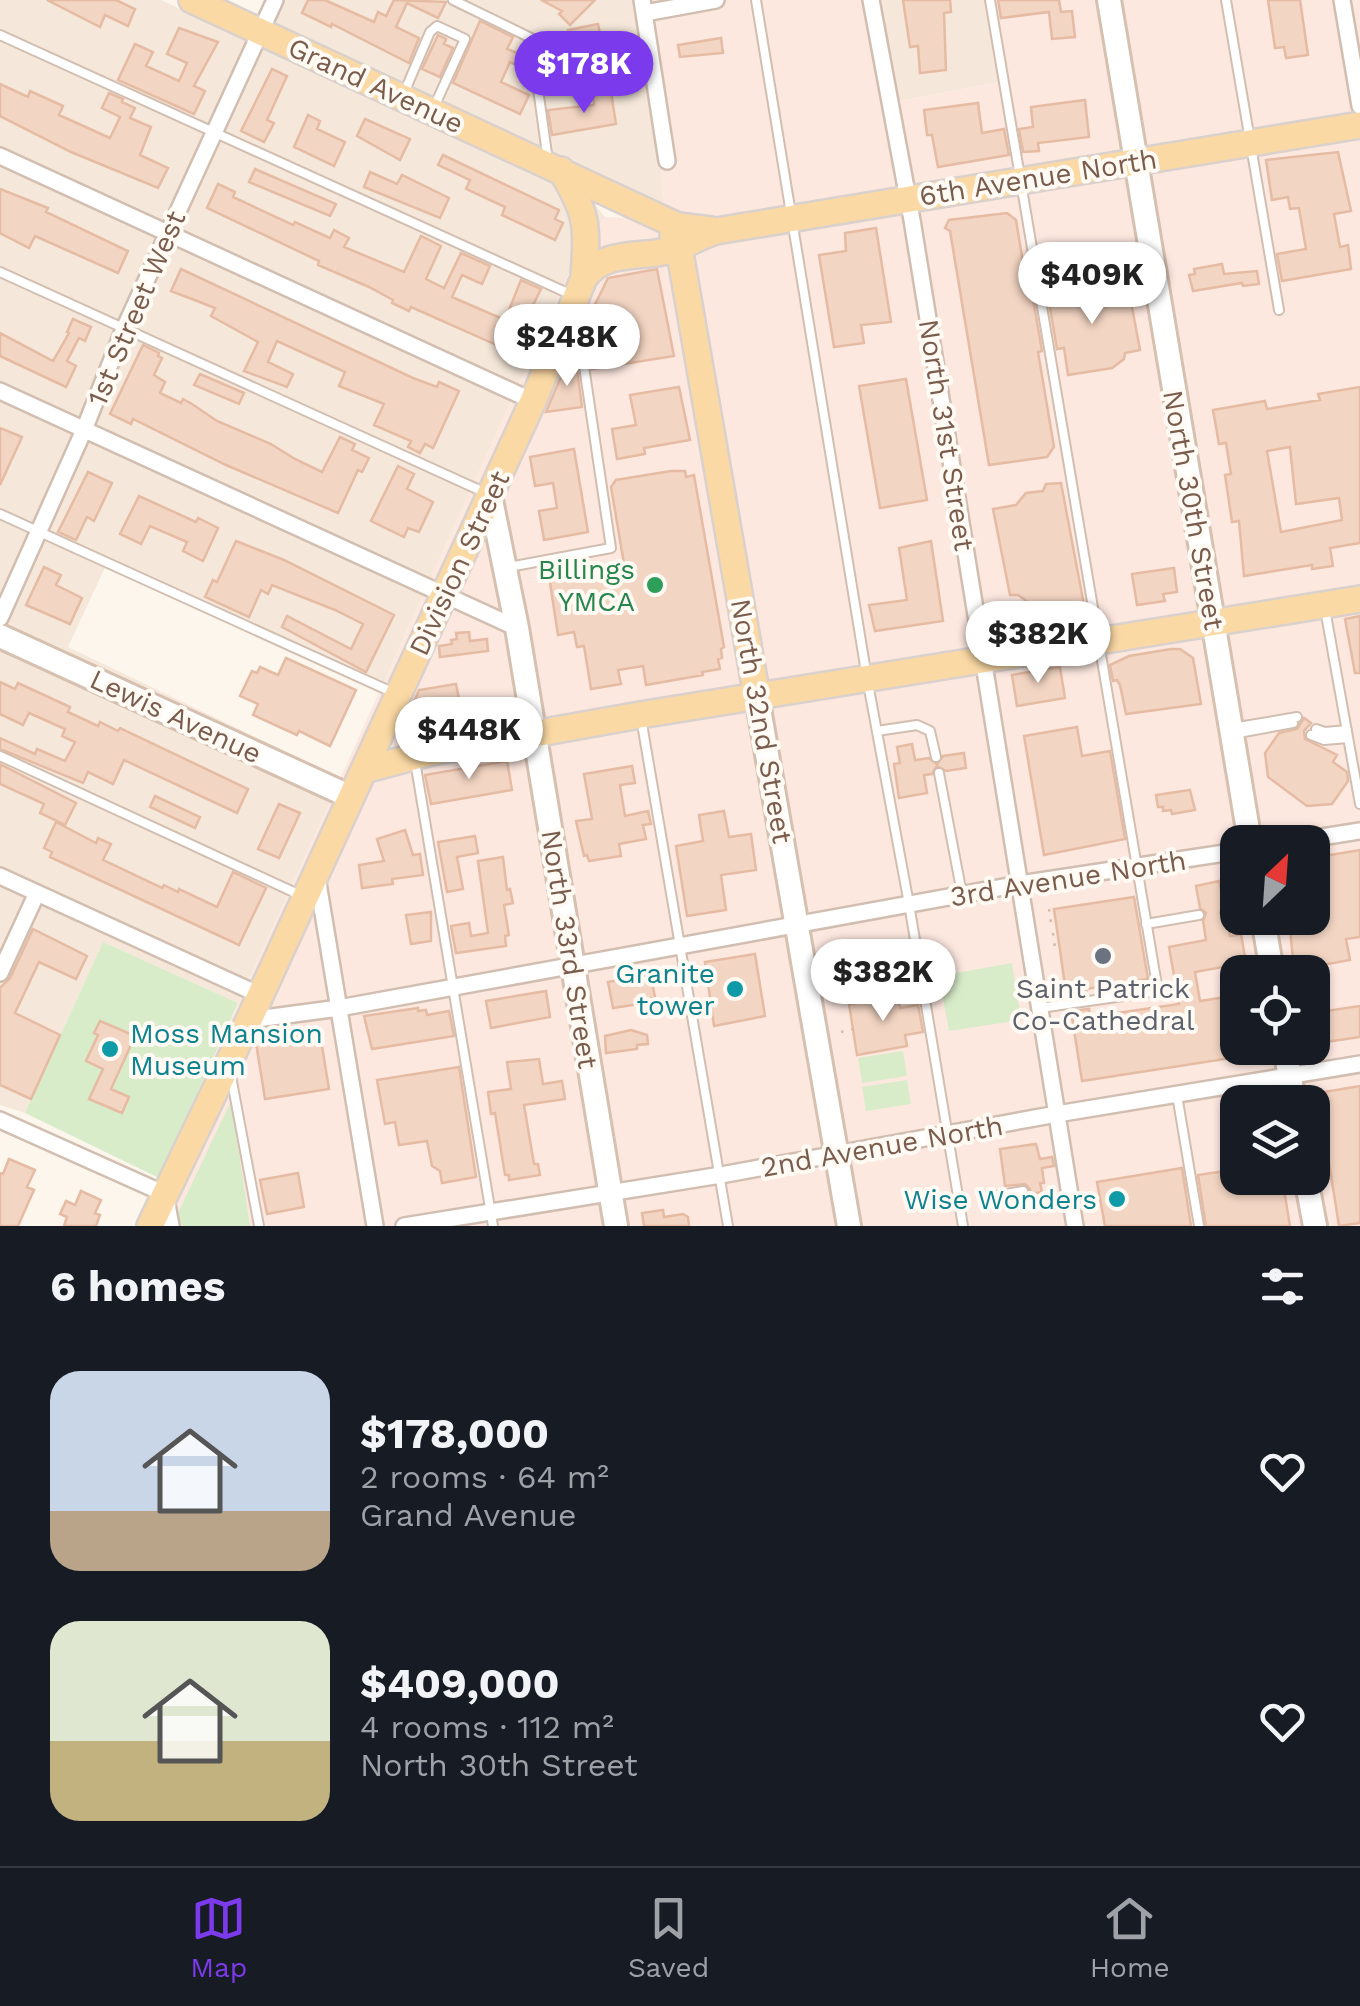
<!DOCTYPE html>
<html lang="en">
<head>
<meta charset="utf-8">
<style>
  :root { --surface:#171b24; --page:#20242c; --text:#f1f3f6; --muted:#9ea1a6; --line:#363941; --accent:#7c3aed }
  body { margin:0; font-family:"Work Sans",sans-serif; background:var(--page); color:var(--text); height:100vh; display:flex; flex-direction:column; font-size:38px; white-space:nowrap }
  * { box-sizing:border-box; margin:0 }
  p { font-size:32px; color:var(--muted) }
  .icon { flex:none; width:55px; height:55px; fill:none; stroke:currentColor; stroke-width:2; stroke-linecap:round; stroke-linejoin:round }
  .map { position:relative; height:1226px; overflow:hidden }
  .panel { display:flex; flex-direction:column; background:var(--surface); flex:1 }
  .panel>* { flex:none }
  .needle { width:65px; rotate:25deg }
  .buttons { position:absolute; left:1220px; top:825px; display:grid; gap:20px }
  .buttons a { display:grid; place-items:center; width:110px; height:110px; border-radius:20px; background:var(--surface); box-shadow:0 2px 8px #0004; font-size:50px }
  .price { position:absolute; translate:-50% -85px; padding:0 22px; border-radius:35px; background:#fff; color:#222; font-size:32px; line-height:65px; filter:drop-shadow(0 2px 5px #0008) }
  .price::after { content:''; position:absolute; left:50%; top:60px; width:30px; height:22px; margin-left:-15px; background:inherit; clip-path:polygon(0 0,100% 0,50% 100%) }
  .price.on { background:var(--accent); color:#fff }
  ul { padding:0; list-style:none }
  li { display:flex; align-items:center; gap:30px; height:250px; padding:0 50px }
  li span { display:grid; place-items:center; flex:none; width:280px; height:200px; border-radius:30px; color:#555 }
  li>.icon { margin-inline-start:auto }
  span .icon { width:120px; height:120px; fill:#fffc; stroke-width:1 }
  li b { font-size:42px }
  h2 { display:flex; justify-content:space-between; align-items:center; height:120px; padding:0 50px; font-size:42px }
  .menu { display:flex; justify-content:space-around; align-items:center; height:140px; border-top:2px solid var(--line); background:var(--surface); font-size:28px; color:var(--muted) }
  .menu a { display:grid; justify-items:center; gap:5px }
  .menu .on { color:var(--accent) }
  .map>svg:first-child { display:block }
  .residential { fill:#f5e8da }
  .commercial { fill:#fde8e0; fill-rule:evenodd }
  .green { fill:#d8ecc9 }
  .building { fill:#f3d5c3; stroke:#e6bba3; stroke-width:2.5; fill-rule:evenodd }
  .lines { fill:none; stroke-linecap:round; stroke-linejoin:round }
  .lane-casing { stroke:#d1beb0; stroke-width:12 }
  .street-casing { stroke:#d1beb0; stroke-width:20 }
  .secondary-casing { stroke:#d6c0b0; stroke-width:28 }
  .primary-casing { stroke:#dad1cd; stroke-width:30 }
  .path { stroke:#d9b8a5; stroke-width:2.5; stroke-dasharray:2.5 8; stroke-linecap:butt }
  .lane { stroke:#fff; stroke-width:8 }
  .street { stroke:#fff; stroke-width:15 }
  .secondary { stroke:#fff; stroke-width:22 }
  .primary { stroke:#fbd9a5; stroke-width:25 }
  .leisure-dot { fill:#2e9e5b; stroke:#fffaf3; stroke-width:4 }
  .worship-dot { fill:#6b7280; stroke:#fffaf3; stroke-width:4 }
  .culture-dot { fill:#0f9aa8; stroke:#fffaf3; stroke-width:4 }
  .labels { text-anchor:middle; stroke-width:8; stroke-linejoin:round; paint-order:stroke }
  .street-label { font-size:28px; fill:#7a5c4d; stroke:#fffaf3 }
  .leisure-label { font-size:28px; fill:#27864d; stroke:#fffaf3; text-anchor:end }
  .culture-label { font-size:28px; fill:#0d838f; stroke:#fffaf3; text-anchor:end }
  .worship-label { font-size:28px; fill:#5b616d; stroke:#fffaf3 }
</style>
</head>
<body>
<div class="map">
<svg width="1360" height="1226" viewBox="0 0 1360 1226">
  <rect width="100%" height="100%" fill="#fdf6ec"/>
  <path class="residential" d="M0,0h161l428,197 16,20 -32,48 -191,421 -274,-125 -40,86 273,131 -103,225 -135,-61 -78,171 -25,-8z
    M275,0h441l-51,220 -405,-189z
    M871,0h119l14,81 -114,22z"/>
  <path class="commercial" d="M716,0h155l20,103 113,-22 -14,-81h370v1226h-1223l436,-961 32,-48 60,2 -20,-206zM1238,842h74v76h-74zM1238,972h74v76h-74zM1238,1102h74v76h-74z"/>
  <path class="green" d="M103,942l135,61 -79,175 -134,-65z
    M1012,963l9,57 -72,11 -10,-55z
    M903,1051l4,25 -45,7 -4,-25z
    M907,1080l4,24 -45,7 -4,-24z
    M231,1101l19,125h-68l-5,-11z"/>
  <path class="building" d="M47,0h69l19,9 -7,17 -23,-11 -5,12z
    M308,0h17l49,22 4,-10 8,4 8,-16 52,2 -8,16 -31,-15 -11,24 23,11 -10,25 -77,-39 -1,3 -29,-14z
    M541,0h54l-25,25 -11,-11 3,-3z
    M903,0h47l1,12 -7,1 2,57 -26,3 -2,-27 -8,1z
    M998,0h61l2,12 11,-1 3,26 -23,2 -3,-27 -48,6z
    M1268,0h32l8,55 -22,3 -2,-11 -9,1z
    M480,21l33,16 -6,12 13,5 -4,11 -6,-3 -9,20 28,13 -9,19 -67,-31z
    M598,24l9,43 -21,4 -5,-27 -32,7 -5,12 -3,-23 28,-4 -1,-6z
    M179,28l39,14 -24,44 11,5 -11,23 -76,-34 17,-36 18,8 -7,14 33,15 8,-18 -20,-9z
    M438,35l8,4 -2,5 9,4 -13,29 -18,-8z
    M721,38l2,15 -43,4 -2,-12z
    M272,69l15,7 -20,44 7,3 -10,19 -23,-11z
    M0,84l28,13 2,-6 33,15 -4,9 51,23 10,-21 -18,-9 7,-15 14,6 -1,3 13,6 -5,10 21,9 -11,28 28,13 -10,20 -87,-36 -71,-36z
    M611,92l5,32 -64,11 -4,-25 46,-5 -1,-11z
    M1085,100l4,37 -51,6 1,8 -16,1 -4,-23 14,-2 -2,-20z
    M978,103l4,30 22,-4 5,26 -71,12 -6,-32h-5l-3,-25z
    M308,115l12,6 -3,8 28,13 -11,24 -40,-19z
    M365,119l45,20 -10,21 -43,-24z
    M1338,152l13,59 -17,3 6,33 8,-2 3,24 -69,12 -5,-27 29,-5 -7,-41 -9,1 -2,-12 -16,3 -6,-40z
    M443,155l116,55 -4,9 8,4 -8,17 -53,-25 3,-8 -39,-18 4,-9 -32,-15z
    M255,169l81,35 -6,12 -81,-34z
    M370,172l27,12 5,-9 47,23 -9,20 -76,-31z
    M218,184l17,8 -2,5 60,28 2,-3 35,16 4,-8 15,8 -5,9 60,25 17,-36 20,10 -15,33 18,9 17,-35 29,13 -8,18 -20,-9 -10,22 53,23 16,-40 20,9 -31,62 -99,-44 -2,4 -17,-8 1,-3 -24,-13 -51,-22 1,-4 -112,-53z
    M0,189l48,19 -2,4 82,39 -10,22 -83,-37 -6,12 -29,-15z
    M1007,213l9,7 12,73h4l10,58 -4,1 16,95 -7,10 -58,8 -39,-234 -5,-3 4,-8z
    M876,228l15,94 -30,3 3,18 -30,4 -15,-92 27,-4 -1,-18z
    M1222,264l2,10 33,-3 2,13 -16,2 -1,-3 -49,8 -4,-16 6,-1 -1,-5z
    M181,269l232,109 24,9 2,-5 20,9 -26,57 -8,-4 -5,9 -12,-6 3,-6 -37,-16 10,-21 -45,-18 6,-14 -68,-31 -9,21 25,12 -6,13 -43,-16 14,-29 -47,-26 4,-8 -44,-17z
    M657,269l17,87 -82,13 -7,-44 23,-47z
    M1096,282l36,25 8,43 -15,3 -1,6 -12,9 -44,7 -4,-27 -7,1 -10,-59z
    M73,319l18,8 -6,14 -6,-3 -12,23 9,5 -10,21 -66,-31v-23l53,28 16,-28 -2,-1z
    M143,345l16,8 -1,3 4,2 -8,17 11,7 -5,11 21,10 2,-4 9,5 25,17 54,23 24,15 27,13 18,-35 15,7 -3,6 17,8 -7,14 -4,-2 -20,43 -112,-48 -93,-46 -2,5 -21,-10z
    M575,354l7,53 -36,5 24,-57z
    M200,374l44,19 -5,11 -45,-19z
    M906,379l21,121 -47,8 -21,-122z
    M679,387l11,53 -46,8 1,6 -28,5 -5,-30 24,-4 -6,-30z
    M1360,387v156l-30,5 3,18 -21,3v-4l-68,11 -5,-55 -7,1 -7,-47 6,-1 -5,-31 -7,1 -6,-34 52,-9 2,8 53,-9 -2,-6zM1290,447l6,57 43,-6 3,22 -61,12 -14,-81z
    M0,428l22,9 -22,48z
    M574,449l14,83 -44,8 -5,-29 18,-3 -4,-25 -18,3 -5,-29z
    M398,466l16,8 -7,15 26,13 -14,30 -11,-4 -4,9 -33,-16z
    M671,471h14l1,6 8,-2 30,172 -3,2 1,9 -4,1 2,10 -18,3 1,3 -57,10 -3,-19 -25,4 3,14 -30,5 -7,-43 -7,1 -3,-15 -16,3 -9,-59 75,-12 -13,-77 5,-7z
    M88,472l24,11 -18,38 -7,-4 -11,23 -18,-8z
    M1061,483l23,122 -45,5 -21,-15h-8l-17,-86 23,-4 10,-12 17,-2 3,-7z
    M139,496l57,26 2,-4 20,10 -15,33 -20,-10 4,-9 -37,-16 -9,18 -21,-10z
    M236,541l48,19 110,55 -28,57 -84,-45 5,-11 64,33 12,-25 -28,-14 -63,-25 -4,9 -7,-4 -12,27 -44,-20 8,-17 4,2z
    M931,541l12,80 -68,10 -6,-26 38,-5 -8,-52z
    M44,567l17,8 -5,10 26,13 -12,26 -44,-19z
    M1174,568l3,24 -14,2 2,7 -28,4 -5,-31z
    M1360,616v57h-5l-10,-54z
    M469,632l1,9 17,-2 1,12 -48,6 -1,-11 13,-2 -1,-4 6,-1 -1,-6z
    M1171,649h9l13,9 8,46 -75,10 -6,-29 -3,-5 -4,1 -3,-16 19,-9z
    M286,658l70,32 -26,56 -31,-15 -2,4 -44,-20 5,-11 -18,-8 12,-25 5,2 3,-6 18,8z
    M1060,667l5,31 -48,8 -5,-31z
    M0,682l15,7 3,-6 52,24 -2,5 30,14 2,-4 18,9 2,-3 128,61 -11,24 -113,-53 -11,24 -25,-12 -5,11 -83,-34v-11l35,16 2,-5 28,12 10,-19 -13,-6 3,-7 -36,-16 -6,12 -23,-11z
    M456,684l7,35 -46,8 -4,-23 6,-14z
    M1304,718l7,5 -7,8 1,8 32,16 -4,7 14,10 1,9 -16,23 -25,2 -39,-29 -3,-24 14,-20 18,-4z
    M1077,727l5,29 28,-5 15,88 -81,16 -20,-119z
    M912,744l3,16 14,-2 8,6 6,-8 21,-3 2,15 -20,3 -9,-5 -5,8 -8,1 3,18 -28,5 -5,-34 6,-1 -3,-16z
    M507,761l5,29 -81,14 -6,-29z
    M0,764l76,39 -11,22 -25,-12 4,-9 -44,-20z
    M632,766l3,17 -15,2 5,31 23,-5 3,13 -8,1 3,14 -27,5 2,12 -32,5 -2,-6 -3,1 -8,-35 16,-2 -8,-45z
    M1190,790l5,20 -23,4 -1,-4 -8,1v-4h-5l-2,-12z
    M155,796l45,21 -5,11 -45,-21z
    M279,804l21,9 -21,45 -21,-9z
    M724,811l5,26 22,-3 5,36 -35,5 5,35 -39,6 -11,-70 27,-5 -4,-26z
    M56,822l40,21 2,-5 13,6 -8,16 59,28 2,-3 14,7 1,-3 38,18 16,-35 33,16 -27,57 -189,-88 2,-5 -8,-4z
    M405,830l8,25 7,-1 3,21 -31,4 1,5 -31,4 -3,-23 25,-4 -7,-22z
    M475,836l3,17 -21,4 6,32 -16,3 -9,-50z
    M1360,850v87l-14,2 4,21 -56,10 -5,-52h23v-60z
    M503,857l4,33 3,-1 3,14 -9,2 5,30 -4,1 1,10 -50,7 -5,-27 18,-3 2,13 17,-3 -10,-72z
    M1219,881l5,23 -4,9 7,5 3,18 11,-2 5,29 -51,9 5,29 38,-6v62l-156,24 -11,-70 18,-2 1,8 89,-13 -10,-57 37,-7 -3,-19 3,-8 -6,-5 -4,-22z
    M1134,897l14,82 -62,10 1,5 -12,1 -2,-11 -8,1 -11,-76z
    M431,912v29l-20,3 -5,-29z
    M33,929l54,27 -11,23 -37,-17 -24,51 45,22 -29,64 -31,-14v-97l10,-10z
    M755,954l10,62 -51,10 -9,-64z
    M647,975l4,3 4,19 -4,1 1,4 -39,6 -5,-26z
    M546,991l4,26 -59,11 -5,-27z
    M898,996l2,12 18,-3 5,27 -18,3 2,11 -50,9 -8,-51z
    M1360,1006v31l-48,7v-31z
    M418,1008v3l8,-1 1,5 22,-4 5,25 -82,13 -8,-33z
    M100,1021l35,15 -24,53 18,8 -7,16 -33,-14 14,-30 -17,-8 12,-26 -4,-2z
    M319,1028l10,61 -64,10 -9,-56 2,-4 47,-4 -1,-5z
    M631,1030l16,5 1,9 -11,1v4l-31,4 -1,-17z
    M539,1059l4,25 19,-3 3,18 -41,6 10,59h4l2,11 -31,5v-5h-4l-10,-62 -4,1 -3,-22 23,-3 -4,-27z
    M459,1067l17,110 -34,6 -2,-12 -8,-5 -5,-25 -28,4 -4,-23 -10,2 -8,-44z
    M1360,1086v137l-21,3 -21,-133z
    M1036,1144l4,15 12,-2 2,9 -12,2 2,15h-4l2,9 -12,2v-5l-5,-5 -20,2 -5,-37z
    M9,1159l26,11 -8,17 7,3 -16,36h-18v-53l3,1z
    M1182,1168l9,58h-86l-8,-44z
    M1238,1169v9h44l8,48h-84l-8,-51z
    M298,1173l6,34 -37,7 -7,-34z
    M81,1191l20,9 -6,13 5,2 -4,11h-32l3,-9 -7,-3 6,-13 9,4z
    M663,1210l1,7 19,-3 5,3 1,9h-45l-2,-13z"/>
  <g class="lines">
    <defs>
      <path id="lane" d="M453,0l78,38 17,123
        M756,0l111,678 42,226 54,322
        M990,0l168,991 -118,17
        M1226,0l53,310
        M0,35l572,260
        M404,93l26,-61 7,-6 28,13 -31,68
        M0,272l486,221
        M0,514l392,178
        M509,567l102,-19 -33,-222 -7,-3
        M1325,609l35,195
        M641,718l87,508
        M1232,728l65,-11
        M1316,729l9,3 22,-2
        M877,731l40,-6 13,6 6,26
        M1233,734l60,-11
        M1311,735l13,5 24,-2
        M0,756l300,139
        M415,761l78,465
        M939,773l23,121
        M1227,911l11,-2
        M1146,924l53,-9
        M231,1076l28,150
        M1177,1095l22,131
        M983,1198l40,-7"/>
      <path id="street" d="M642,0l25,161
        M871,0l41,220 163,1006
        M1342,0l18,106
        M645,13l71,-13
        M0,156l533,245
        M0,391l517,237
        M0,618l84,-188 40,-101 151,-329
        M1290,842l70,-11
        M0,876l260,119
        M317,877l58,349
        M0,973l37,-80
        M249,1020l90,-12 681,-124 218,-33
        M0,1120l165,74 6,32
        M404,1226l317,-51 336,-61 303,-50"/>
      <path id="secondary" d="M1109,0l141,842
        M490,495l27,133 99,598
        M0,636l351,161
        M757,697l92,529
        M1263,918l9,54
        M1285,1048l9,54
        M1306,1178l9,48"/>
      <path id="primary" d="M192,0l473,220 13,6 33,4
        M561,170c28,46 26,56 23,108
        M673,235l6,12 78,450
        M364,770l68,-18 208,-37 720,-116
        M150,1226l99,-206 284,-619 51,-123c23,-32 63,-17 96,-31 12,-6 23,-12 36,-16l644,-106"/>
    </defs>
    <use href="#lane" class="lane-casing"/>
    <use href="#street" class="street-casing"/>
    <use href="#secondary" class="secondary-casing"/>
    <use href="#primary" class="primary-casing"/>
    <path class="path" d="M1049,909l2,14
      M1053,933l2,15
      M841,1032l12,-3"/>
    <use href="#lane" class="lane"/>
    <use href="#street" class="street"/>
    <use href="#secondary" class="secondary"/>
    <use href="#primary" class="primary"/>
  </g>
  <circle class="leisure-dot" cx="655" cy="585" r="10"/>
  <circle class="worship-dot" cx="1103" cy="956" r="10"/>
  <g class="culture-dot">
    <circle cx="735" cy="989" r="10"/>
    <circle cx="110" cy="1049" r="10"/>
    <circle cx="1117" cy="1199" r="10"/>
  </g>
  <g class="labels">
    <g class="street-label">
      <text transform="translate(376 85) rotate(25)" y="10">Grand Avenue</text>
      <text transform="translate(1038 177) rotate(-9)" y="10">6th Avenue North</text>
      <text transform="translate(136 308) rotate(-67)" y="10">1st Street West</text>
      <text transform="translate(947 435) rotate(81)" y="10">North 31st Street</text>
      <text transform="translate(1194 510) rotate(80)" y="10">North 30th Street</text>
      <text transform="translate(459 563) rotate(-65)" y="10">Division Street</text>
      <text transform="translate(176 716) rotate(25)" y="10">Lewis Avenue</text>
      <text transform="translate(762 721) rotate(80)" y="10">North 32nd Street</text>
      <text transform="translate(1068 878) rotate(-9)" y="10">3rd Avenue North</text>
      <text transform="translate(570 949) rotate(81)" y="10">North 33rd Street</text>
      <text transform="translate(882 1146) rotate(-10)" y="10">2nd Avenue North</text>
    </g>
    <g class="leisure-label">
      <text x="635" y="579">Billings<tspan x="635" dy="32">YMCA</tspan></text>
    </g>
    <g class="culture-label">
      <text x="715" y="983">Granite<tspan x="715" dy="32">tower</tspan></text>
      <text x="130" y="1043" text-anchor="start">Moss Mansion<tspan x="130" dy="32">Museum</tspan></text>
      <text x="1097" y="1209">Wise Wonders</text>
    </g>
    <g class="worship-label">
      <text x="1103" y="998">Saint Patrick<tspan x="1103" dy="32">Co-Cathedral</tspan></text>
    </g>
  </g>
</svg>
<div class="buttons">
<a><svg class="needle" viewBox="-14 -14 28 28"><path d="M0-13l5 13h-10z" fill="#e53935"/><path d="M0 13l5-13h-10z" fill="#9ea1a6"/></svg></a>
<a><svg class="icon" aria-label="locate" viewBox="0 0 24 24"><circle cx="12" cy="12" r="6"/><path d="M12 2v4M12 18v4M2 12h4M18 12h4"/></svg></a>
<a><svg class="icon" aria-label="layers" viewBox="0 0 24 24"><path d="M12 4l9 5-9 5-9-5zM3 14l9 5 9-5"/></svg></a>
</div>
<b class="price on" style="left:584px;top:116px">$178K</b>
<b class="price" style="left:1092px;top:327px">$409K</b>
<b class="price" style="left:567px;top:389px">$248K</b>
<b class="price" style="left:1038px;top:686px">$382K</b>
<b class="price" style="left:469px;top:782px">$448K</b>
<b class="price" style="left:883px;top:1024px">$382K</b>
</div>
<section class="panel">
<h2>6 homes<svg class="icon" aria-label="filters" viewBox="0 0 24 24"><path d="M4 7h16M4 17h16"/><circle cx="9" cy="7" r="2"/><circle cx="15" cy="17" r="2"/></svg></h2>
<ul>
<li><span style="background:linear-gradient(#c9d6e8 70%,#b9a48a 0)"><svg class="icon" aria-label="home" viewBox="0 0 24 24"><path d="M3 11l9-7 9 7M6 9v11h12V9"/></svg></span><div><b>$178,000</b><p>2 rooms · 64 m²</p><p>Grand Avenue</p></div><svg class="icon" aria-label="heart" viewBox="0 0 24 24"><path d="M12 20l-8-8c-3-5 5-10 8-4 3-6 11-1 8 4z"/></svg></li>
<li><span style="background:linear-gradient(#dfe7d0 60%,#c2b280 0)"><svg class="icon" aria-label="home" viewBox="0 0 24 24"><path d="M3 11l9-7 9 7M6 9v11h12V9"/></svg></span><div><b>$409,000</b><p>4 rooms · 112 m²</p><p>North 30th Street</p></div><svg class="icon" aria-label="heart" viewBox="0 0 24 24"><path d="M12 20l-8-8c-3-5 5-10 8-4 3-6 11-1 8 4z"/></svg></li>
</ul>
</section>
<nav class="menu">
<a class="on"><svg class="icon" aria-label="map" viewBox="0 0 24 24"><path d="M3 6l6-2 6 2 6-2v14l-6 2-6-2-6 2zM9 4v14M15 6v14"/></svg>Map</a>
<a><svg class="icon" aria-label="saved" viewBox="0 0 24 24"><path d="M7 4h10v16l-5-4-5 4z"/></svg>Saved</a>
<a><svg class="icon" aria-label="home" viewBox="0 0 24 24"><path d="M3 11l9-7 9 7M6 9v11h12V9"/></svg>Home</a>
</nav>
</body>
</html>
